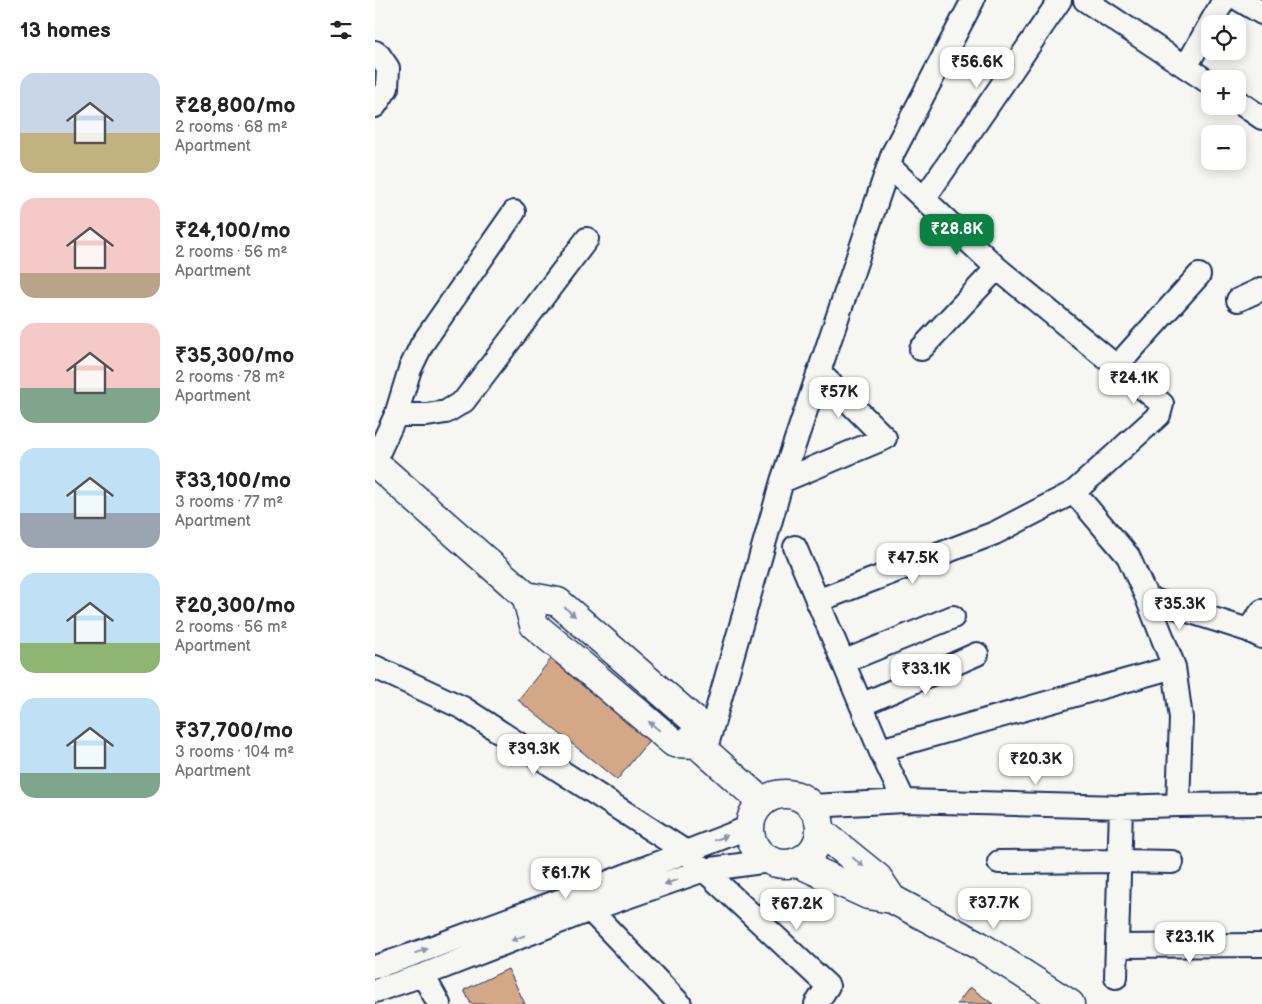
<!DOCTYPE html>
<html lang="en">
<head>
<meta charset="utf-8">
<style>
  :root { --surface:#fff; --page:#f6f6f6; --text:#222; --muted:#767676; --accent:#0b8043 }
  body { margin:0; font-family:"Balsamiq Sans",sans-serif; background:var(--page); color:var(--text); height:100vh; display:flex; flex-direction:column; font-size:19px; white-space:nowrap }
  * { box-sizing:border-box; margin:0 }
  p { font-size:16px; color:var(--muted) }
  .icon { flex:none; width:28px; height:28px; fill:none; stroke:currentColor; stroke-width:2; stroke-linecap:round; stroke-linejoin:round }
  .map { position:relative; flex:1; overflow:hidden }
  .drawer { display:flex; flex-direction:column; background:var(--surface); width:375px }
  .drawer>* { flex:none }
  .tools { position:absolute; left:826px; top:15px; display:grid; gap:10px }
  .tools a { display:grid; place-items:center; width:45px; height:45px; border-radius:10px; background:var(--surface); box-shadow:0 2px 12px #0003; font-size:25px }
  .price { position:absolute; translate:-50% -42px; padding:0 11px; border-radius:10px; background:#fff; color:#222; font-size:16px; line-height:32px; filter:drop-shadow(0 1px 2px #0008) }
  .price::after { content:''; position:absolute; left:50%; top:30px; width:15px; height:11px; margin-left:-8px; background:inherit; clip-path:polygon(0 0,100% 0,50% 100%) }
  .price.selected { background:var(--accent); color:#fff }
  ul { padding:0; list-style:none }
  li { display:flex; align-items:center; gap:15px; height:125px; padding:0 20px }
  li span { display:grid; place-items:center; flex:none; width:140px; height:100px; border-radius:15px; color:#555 }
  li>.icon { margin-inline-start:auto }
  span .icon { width:60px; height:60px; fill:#fffc; stroke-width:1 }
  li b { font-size:21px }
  h2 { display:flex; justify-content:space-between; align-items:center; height:60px; padding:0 20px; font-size:21px }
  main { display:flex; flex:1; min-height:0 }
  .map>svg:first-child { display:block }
  .building { fill:#d4a886; stroke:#1b2f5e }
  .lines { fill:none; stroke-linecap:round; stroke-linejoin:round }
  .minor-casing { stroke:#1b2f5e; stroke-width:26 }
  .major-casing { stroke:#1b2f5e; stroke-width:31 }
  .minor { stroke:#f6f6f2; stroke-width:22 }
  .major { stroke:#f6f6f2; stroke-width:28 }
  .oneway { fill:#8892a8 }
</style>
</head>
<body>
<main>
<section class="drawer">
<h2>13 homes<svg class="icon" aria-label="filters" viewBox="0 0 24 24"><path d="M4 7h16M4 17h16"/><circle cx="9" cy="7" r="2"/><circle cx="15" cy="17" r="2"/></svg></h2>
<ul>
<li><span style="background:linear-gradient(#c9d6e8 60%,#c2b280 0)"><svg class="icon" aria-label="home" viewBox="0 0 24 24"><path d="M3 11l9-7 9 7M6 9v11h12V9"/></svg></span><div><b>₹28,800/mo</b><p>2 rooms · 68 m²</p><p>Apartment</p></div></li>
<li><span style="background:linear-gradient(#f6c9c9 75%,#b9a48a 0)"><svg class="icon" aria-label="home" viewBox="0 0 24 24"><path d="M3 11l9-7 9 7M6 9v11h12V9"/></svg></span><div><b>₹24,100/mo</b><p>2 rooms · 56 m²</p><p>Apartment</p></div></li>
<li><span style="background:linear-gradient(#f6c9c9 65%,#7fa58c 0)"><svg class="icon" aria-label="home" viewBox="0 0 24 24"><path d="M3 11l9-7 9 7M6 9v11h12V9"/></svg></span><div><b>₹35,300/mo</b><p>2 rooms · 78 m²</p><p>Apartment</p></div></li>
<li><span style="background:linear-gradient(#bfe0f5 65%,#9aa5b1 0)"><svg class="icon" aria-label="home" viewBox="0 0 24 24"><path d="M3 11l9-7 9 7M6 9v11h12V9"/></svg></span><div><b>₹33,100/mo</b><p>3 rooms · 77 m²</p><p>Apartment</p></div></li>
<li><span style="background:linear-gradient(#bfe0f5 70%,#8fb573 0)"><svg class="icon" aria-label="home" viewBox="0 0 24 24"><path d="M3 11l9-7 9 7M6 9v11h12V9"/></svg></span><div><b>₹20,300/mo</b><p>2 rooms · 56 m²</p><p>Apartment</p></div></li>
<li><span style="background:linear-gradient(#bfe0f5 75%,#7fa58c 0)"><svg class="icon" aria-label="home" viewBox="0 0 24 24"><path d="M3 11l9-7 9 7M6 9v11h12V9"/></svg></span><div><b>₹37,700/mo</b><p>3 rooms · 104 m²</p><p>Apartment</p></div></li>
</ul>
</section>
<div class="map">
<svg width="887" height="1004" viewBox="0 0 887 1004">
  <rect width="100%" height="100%" fill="#f6f6f2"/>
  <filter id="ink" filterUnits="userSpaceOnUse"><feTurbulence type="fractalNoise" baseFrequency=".02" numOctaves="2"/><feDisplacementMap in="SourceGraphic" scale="10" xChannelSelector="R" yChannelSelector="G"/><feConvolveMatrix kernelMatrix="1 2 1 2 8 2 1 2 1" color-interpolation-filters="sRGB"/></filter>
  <g filter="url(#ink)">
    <path class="building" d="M176,659l99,80 -33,41 -99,-80z
      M133,969l17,35h-54l-7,-14z
      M595,987l23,17h-36z"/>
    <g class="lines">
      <defs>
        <path id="minor" d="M710,0l125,83
          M865,0l22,13
          M835,24l14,-24
          M0,52l4,3 9,13 -1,20 -12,18
          M811,67l24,-43
          M862,101l25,17
          M514,166l108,102 -76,81
          M549,199l136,-199
          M863,300l24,-11
          M742,366l82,-91
          M21,415h31l19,-3 18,-11 123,-162
          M0,460l21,-45 14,-46 12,-25 92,-132
          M407,481l103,-43 -66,-66
          M699,492l54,64 19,42 27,69 7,51 -3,87
          M420,547l85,203 24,51
          M772,598l101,32
          M442,601l178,-68 79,-41 85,-77 3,-11 -165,-136
          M887,611l-14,19 14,7
          M468,662l110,-45
          M0,667l88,41 223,144 18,18 124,116 -12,18
          M486,705l116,-51
          M505,750l294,-83
          M330,752l77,-271 111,-328 80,-153
          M437,806l92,-5 217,6 57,-2 84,-1
          M624,862l121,-1 52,1
          M215,910l90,94
          M742,946l145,-1
          M0,967l36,-12 172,-63 167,-65
          M48,975l16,29
          M741,977l5,-170
          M0,991l48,-16 167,-65 114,-40 65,-9"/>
        <path id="major" d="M0,463l151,133 32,6 137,119 2,23
          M151,596l8,29 140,118 23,1 65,58
          M375 829a35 35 0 1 1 70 0a35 35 0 1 1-70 0Z
          M445,831l58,47 14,21
          M421,862l72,33 24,4 88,47 90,58"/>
      </defs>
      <use href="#minor" class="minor-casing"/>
      <use href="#major" class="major-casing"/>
      <use href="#minor" class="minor"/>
      <use href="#major" class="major"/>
    </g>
    <defs><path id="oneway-solid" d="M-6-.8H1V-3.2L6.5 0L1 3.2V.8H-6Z" transform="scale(1.25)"/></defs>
    <g class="oneway">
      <use href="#oneway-solid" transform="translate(195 612) rotate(41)"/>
      <use href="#oneway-solid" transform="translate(279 726) rotate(-140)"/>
      <use href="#oneway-solid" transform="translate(346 838) rotate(-21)"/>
      <use href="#oneway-solid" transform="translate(483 862) rotate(39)"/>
      <use href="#oneway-solid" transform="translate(296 882) rotate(160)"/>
      <use href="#oneway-solid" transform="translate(143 938) rotate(159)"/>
      <use href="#oneway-solid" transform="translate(46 951) rotate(-20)"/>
    </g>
  </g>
</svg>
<div class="tools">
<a><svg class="icon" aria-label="locate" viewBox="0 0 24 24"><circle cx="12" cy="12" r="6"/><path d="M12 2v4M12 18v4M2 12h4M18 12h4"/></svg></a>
<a>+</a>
<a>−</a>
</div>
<b class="price" style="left:602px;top:89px">₹56.6K</b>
<b class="price selected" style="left:582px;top:256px">₹28.8K</b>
<b class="price" style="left:759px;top:405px">₹24.1K</b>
<b class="price" style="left:464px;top:419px">₹57K</b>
<b class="price" style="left:538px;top:585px">₹47.5K</b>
<b class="price" style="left:805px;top:631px">₹35.3K</b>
<b class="price" style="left:551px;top:696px">₹33.1K</b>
<b class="price" style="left:159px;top:776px">₹39.3K</b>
<b class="price" style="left:661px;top:786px">₹20.3K</b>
<b class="price" style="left:191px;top:900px">₹61.7K</b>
<b class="price" style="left:619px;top:930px">₹37.7K</b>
<b class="price" style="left:422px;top:931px">₹67.2K</b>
<b class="price" style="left:815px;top:964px">₹23.1K</b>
</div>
</main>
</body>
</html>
